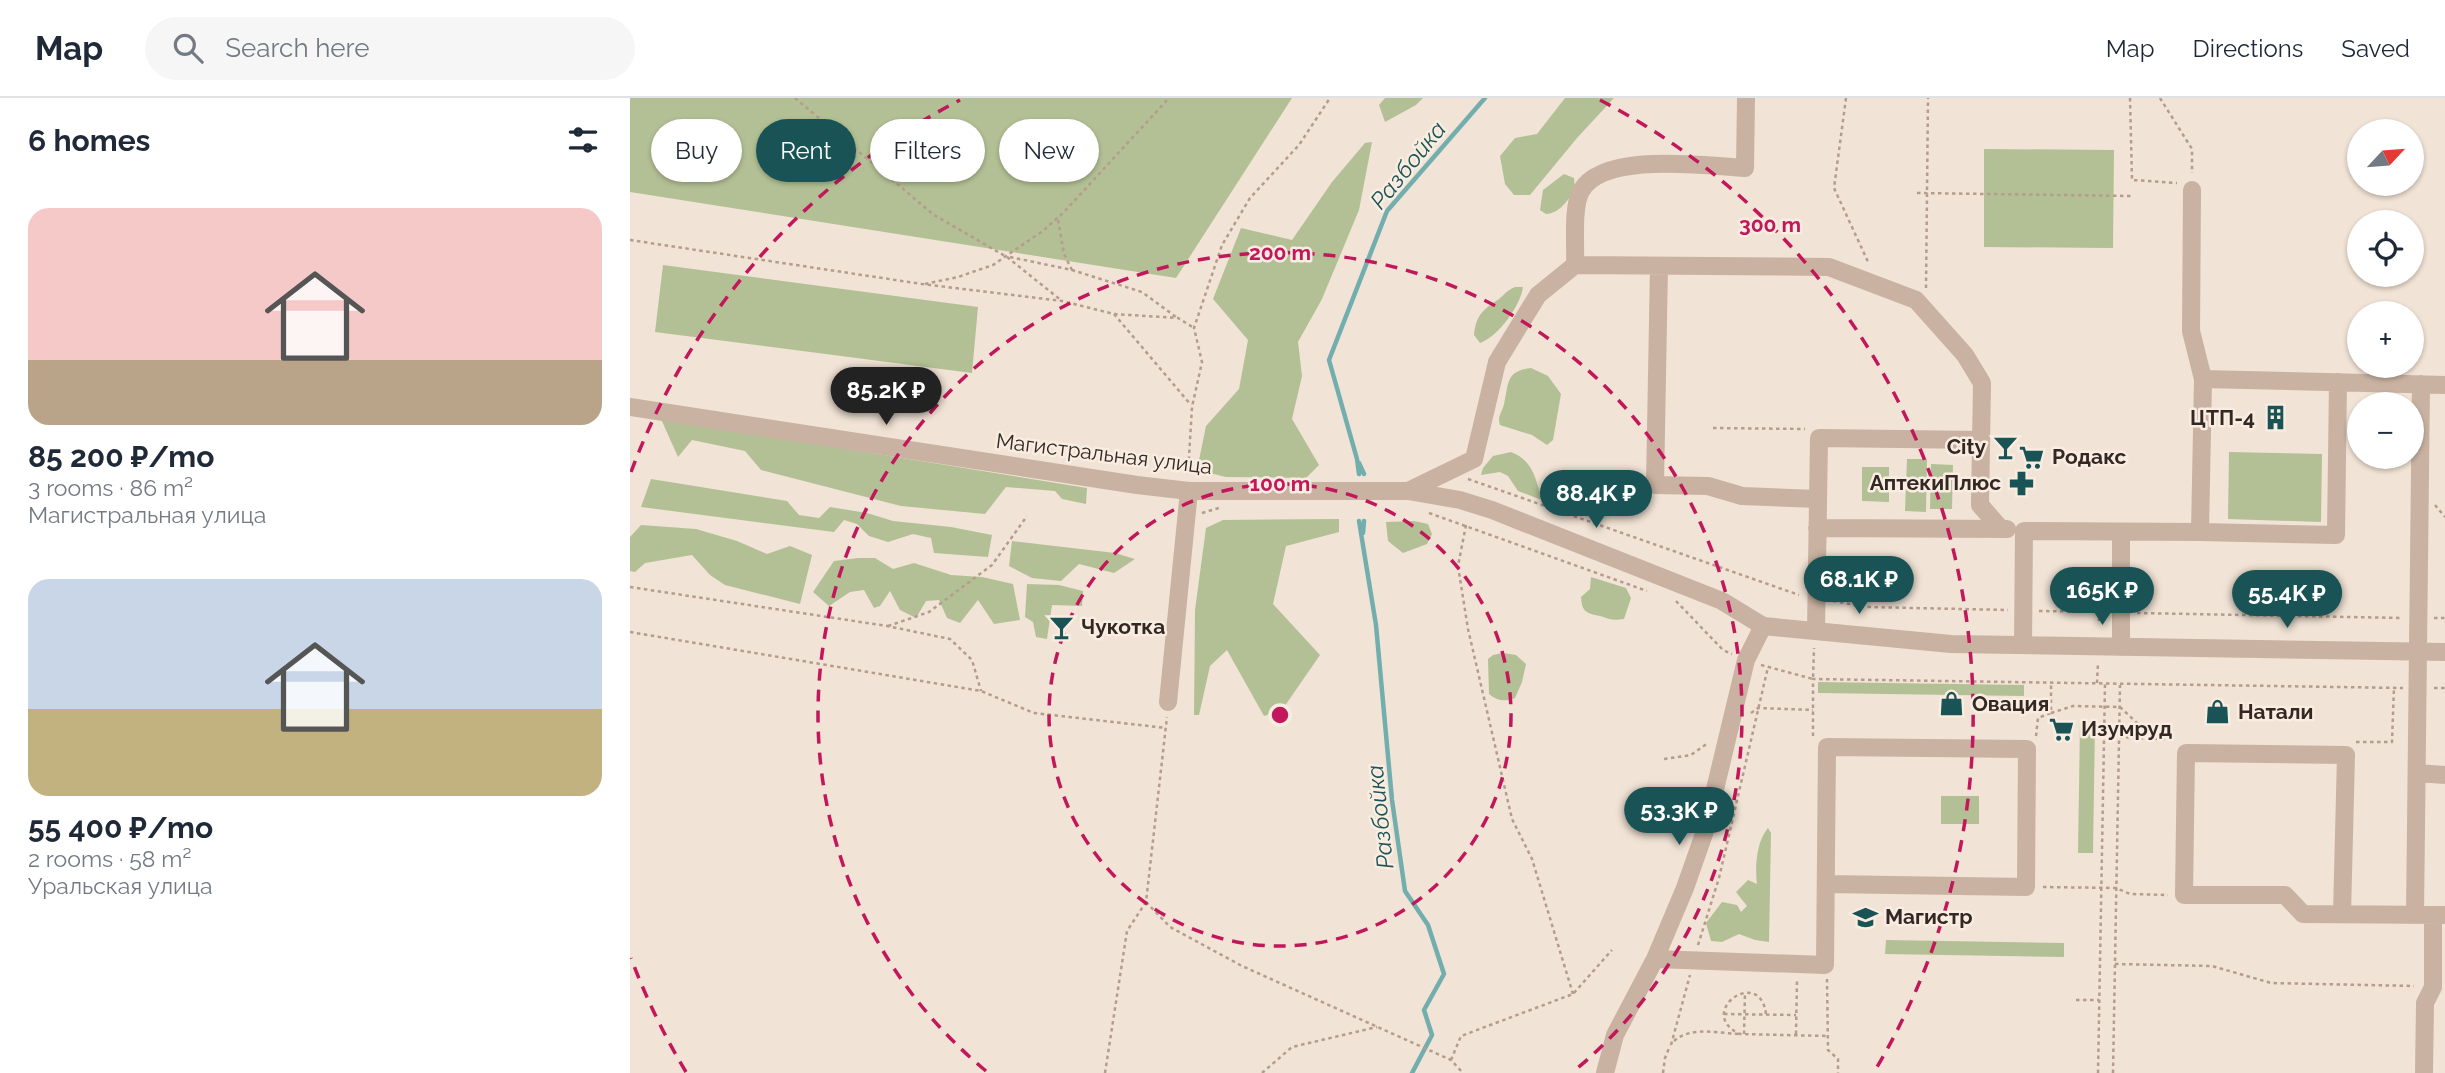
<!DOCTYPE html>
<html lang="en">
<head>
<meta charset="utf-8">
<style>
  :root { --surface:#fff; --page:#f6f6f7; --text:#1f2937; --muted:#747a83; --line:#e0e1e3; --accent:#195355 }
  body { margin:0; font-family:Raleway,sans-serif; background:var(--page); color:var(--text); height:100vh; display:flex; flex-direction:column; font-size:26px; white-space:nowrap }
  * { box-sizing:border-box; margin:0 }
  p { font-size:23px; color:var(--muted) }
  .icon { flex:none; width:38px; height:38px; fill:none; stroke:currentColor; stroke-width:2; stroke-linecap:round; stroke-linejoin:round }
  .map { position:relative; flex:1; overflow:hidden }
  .side { display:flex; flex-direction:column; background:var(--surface); width:630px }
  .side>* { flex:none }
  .top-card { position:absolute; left:21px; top:21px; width:665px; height:63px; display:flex; gap:14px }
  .needle { width:46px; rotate:64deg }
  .tools { position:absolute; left:1717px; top:21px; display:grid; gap:14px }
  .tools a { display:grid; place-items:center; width:77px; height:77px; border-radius:50%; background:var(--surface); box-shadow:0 2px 5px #0004; font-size:35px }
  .price { position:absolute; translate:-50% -60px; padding:0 16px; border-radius:24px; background:var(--accent); color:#fff; font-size:23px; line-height:46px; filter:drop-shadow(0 2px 4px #0008) }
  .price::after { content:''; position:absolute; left:50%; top:42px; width:21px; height:16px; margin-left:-10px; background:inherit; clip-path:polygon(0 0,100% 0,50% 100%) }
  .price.selected { background:#222; color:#fff }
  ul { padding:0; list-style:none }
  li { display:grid; align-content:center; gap:14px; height:371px; padding:0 28px }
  li span { display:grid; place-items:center; height:217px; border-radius:21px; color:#555 }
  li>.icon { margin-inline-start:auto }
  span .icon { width:126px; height:126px; fill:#fffc; stroke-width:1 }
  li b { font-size:30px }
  h2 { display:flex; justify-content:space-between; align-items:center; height:84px; padding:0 28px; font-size:30px }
  .tag { padding:0 24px; border-radius:32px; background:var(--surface); box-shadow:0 2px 5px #0004; font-size:24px; line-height:63px }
  .tag.selected { background:var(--accent); color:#fff }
  header { display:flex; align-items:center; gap:42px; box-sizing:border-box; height:98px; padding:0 35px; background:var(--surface); border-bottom:2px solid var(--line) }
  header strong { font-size:33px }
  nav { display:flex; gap:38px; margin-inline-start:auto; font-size:24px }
  .search { width:490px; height:63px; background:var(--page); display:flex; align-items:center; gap:18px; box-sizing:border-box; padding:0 24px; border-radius:38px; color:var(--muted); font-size:26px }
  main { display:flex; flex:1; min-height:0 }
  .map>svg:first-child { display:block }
  .green { fill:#b3c095 }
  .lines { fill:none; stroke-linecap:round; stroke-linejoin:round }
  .stream { stroke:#73aeaf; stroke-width:4.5 }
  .path { stroke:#b59c8c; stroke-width:2.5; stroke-dasharray:3.5 3.5; stroke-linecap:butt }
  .minor { stroke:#c9b2a1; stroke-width:18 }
  .ring { fill:none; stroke:#c2185b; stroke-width:3.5; stroke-dasharray:12 9 }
  .labels { text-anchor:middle; stroke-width:5; stroke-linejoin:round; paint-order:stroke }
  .poi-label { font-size:21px; font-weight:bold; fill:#332824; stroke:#f9ede1; text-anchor:start }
  .street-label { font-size:21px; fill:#332824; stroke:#f9ede1 }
  .water-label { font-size:23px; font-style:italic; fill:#195355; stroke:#f9ede1 }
  .centre { fill:#c2185b; stroke:#f9ede1; stroke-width:3.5 }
  .ring-label { font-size:21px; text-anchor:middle; font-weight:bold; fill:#c2185b; stroke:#f9ede1; stroke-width:5; stroke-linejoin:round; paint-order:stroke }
</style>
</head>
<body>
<header>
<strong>Map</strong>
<div class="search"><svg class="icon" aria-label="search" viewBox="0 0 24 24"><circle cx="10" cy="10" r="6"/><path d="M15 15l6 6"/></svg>Search here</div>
<nav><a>Map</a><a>Directions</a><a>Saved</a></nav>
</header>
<main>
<section class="side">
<h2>6 homes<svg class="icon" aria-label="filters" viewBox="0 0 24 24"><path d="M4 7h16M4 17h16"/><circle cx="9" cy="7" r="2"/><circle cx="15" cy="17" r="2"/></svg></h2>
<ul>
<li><span style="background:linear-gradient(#f6c9c9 70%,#b9a48a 0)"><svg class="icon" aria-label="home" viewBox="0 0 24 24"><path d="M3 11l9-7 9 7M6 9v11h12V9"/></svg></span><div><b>85 200 ₽/mo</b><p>3 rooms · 86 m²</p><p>Магистральная улица</p></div></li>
<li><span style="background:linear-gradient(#c9d6e8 60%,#c2b280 0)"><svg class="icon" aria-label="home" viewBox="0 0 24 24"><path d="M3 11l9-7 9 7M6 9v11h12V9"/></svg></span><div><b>55 400 ₽/mo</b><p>2 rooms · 58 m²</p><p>Уральская улица</p></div></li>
</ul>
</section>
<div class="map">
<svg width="1815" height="975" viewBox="0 0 1815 975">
  <rect width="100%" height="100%" fill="#f1e3d5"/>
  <path class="green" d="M0,0h662l-116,180 -546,-86z
    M755,0h38l-7,7 -31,17 -6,-17z
    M935,0h49l-37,40 -47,57h-16l-9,-11 -5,-28 15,-18 22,-4z
    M742,44l-13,68 -37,89 -24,43 4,34 -10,43 27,46 -13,13 -80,-1 -29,-7 9,-44 33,-37 9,-49 -35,-41 28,-71 51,12 40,-58 33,-39z
    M1354,51l130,1 -1,98 -129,-1z
    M934,76l10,4 1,12c-8,11 -15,23 -29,24l-6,-4 3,-20z
    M33,167l315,42 -6,66 -317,-41z
    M885,189h8c-2,18 -25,50 -43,56l-6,-8c2,-18 7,-24 22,-34 7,-4 8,-9 19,-14z
    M901,270l17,8 13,18 -8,46 -6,5 -15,-10 -32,-10c-3,-9 2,-12 4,-21 5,-20 1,-33 27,-36z
    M31,321l426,69 -1,16 -24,-5 -7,-8 -49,-4 -21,27 -84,-8 -140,-36 -16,-19 -53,-11 -14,17z
    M881,354c22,8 25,28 31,48l-24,-9 -10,-15 -8,-4 -19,3 2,-7 10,-12z
    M1599,354l93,2 -1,68 -93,-3z
    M1277,361h20l-1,53 -21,-1z
    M1301,366l22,1 -1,44h-22z
    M1232,369h27v35l-27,-1z
    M21,381l136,22 12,14 20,3 11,-11 37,6 26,8 58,6 41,8 -4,22 -54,-4 -3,-15 -18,-4 -25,8 -19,-6 -12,-12 -13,-4 -10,12 -193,-25z
    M709,421v13l-53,14 -13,58 47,51 -38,55 -18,6 -37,-66 -17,16 -11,49h-5l1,-105 11,-82 17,-8z
    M784,423l14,3 4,10 -5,10 -24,9 -15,-12 -2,-19z
    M11,427l55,4 41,12 30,13 23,-8 22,9 -12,49 -75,-19 -15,-10 -18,-20 -47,8 -10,9 -5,-1v-34z
    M382,443l103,12 20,6 -21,14 -35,-9 -18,17 -29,-3 -23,-12z
    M228,460h17l18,11 21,-6 37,12 31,2 31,7 7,36 -26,4 -16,-24 -18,23 -13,-5 -8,-18 -13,1 -10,17 -16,-8 -10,-19 -10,15 -6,2 -10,-18 -14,2 -21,14 -16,-14 21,-31z
    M961,479l35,11 5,10 -7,21c-11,2 -14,0 -24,-3 -14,-3 -18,-4 -19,-19l9,-8z
    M397,486l32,1 24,6 -1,15 -30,-1 -5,34 -11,-2 -3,-15 -8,-5z
    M873,555l13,2 10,9 -4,18 -7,16c-10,4 -18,3 -26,-4l-1,-35 5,-4z
    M1188,584l206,3v11l-206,-3z
    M1450,625l15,1 -2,129h-15z
    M1311,698h38v28h-38z
    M1138,730l3,5 -2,109 -14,-2 -16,-6 -17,8 -11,-1 -5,-18 16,-21 15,3 4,7 6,-6 -11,-14 12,-12 9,4c-2,-17 -1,-42 11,-56z
    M1256,842l178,3v14l-179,-3z"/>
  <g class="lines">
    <path class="stream" d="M729,365l5,11
      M729,376l-2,-15 -28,-99 58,-149 98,-113
      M729,423l17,104 16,175 13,91 23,34 16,49 -20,36 8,25 -20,38
      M733,435l1,-12"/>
    <path class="path" d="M165,0l139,117 73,42 55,44
      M1216,0l-12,90 35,76
      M1500,0l2,82 45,3
      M1530,0l32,51v24
      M1287,95l215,3
      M428,122l6,34 8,16
      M0,142l292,44 140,17 52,13 64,4 16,10
      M380,159l62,13 70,22 34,25
      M295,186l33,-7 35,-12 51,-35 20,-18 105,-114
      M1296,190l2,-190
      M484,216l77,91
      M1083,330l92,1
      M558,376l4,-67 10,-45 -8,-34 28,-83 28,-47 49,-53 31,-47
      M838,381l331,116
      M1805,407l10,12
      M572,415l17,-5
      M799,415l218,78
      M836,427l-8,41 10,63 44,190 20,40 41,135
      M0,489l257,39 63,13 22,21 9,31
      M1046,503l47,49 9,4
      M1203,503l34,6 141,3
      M1409,513l67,1
      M1507,515l266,5
      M1804,520h11
      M1469,523v-9
      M258,528l41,-14 63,-47 35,-49
      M0,534l351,59 53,22 132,15
      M1131,567l52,14 1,-31
      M1467,585l1,-20
      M1804,590h11
      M1121,615l7,-5 55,2
      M1421,615l22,-7 47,1 34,32
      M1183,638v-57l590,9
      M1406,638l2,-18 13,-5v-31
      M1489,639l56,3
      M1726,644h36l2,-55
      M1034,661l27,-4 17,-12
      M1413,789l73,1 14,6 38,1
      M516,804l24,25 72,39 209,94 12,13
      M1068,847l21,-67 49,-211
      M1485,866l97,2 59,17 143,3
      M1197,881l1,71 10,9v14
      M1446,902h23
      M1094,916l72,1
      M1136,916c-6,-49 -72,-1 -26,20l88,2
      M1114,936l1,-41
      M1166,936l1,-53
      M1044,943c17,-15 43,-8 64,-7
      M1041,947l19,-70
      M821,962l10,-24 112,-42 39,-44
      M475,975l22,-142 19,-29 21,-185
      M632,975l30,-26 85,-20
      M1033,975l2,-15 5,-12
      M1468,975l7,-389
      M1483,975l7,-388"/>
    <path class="minor" d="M1562,92l-1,141 12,48
      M945,167c1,-19 -3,-58 6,-74 22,-40 125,-25 164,-23l1,-70
      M1029,168l-4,219 53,1 34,10 75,3
      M0,309l507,78 52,6h219l52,9 32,10 230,91 41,25 188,18 494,8
      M778,393l66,-32 23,-97 41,-67 37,-30 254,2 87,33 49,55 17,28 -2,122 21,24
      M1187,430l190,1
      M1570,434l136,3 2,-153
      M1186,533l3,-193 162,2
      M1393,547l1,-114 176,1 3,-153 242,6
      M1491,549v-115
      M538,604l21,-211
      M1787,675l28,2
      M1712,816l4,-159 -160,-2 -2,142h101l18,19 142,1
      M1785,817l6,-531
      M1025,861l170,6 2,-218 200,2 -1,138 -200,-3
      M975,975l10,-38 40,-76 30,-71 20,-57 41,-171 17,-34
      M1794,975l1,-70 8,-16v-72"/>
  </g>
  <g class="ring">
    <circle cx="650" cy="617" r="231"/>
    <path d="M356 973A462 462 0 1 1 944 973"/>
    <path d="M56 974A693 693 0 0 1 1 860M1 374A693 693 0 0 1 330 2M970 2A693 693 0 0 1 1244 974"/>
  </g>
  <defs>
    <symbol id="building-bare" viewBox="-9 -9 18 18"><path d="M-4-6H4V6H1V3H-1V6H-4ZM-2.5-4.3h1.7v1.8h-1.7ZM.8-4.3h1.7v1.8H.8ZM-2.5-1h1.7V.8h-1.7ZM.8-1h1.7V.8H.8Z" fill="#195355" stroke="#f9ede1" stroke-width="2.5" paint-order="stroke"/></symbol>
    <symbol id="bar-bare" viewBox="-9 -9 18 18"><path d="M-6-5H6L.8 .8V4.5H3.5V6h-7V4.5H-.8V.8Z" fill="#195355" stroke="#f9ede1" stroke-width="2.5" paint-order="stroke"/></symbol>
    <symbol id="supermarket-bare" viewBox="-9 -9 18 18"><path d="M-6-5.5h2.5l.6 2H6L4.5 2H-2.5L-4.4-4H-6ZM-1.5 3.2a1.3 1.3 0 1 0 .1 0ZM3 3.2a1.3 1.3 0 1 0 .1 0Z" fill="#195355" stroke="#f9ede1" stroke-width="2.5" paint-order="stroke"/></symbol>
    <symbol id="pharmacy-bare" viewBox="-9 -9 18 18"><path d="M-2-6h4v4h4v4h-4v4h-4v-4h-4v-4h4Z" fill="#195355" stroke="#f9ede1" stroke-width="2.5" paint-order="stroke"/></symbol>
    <symbol id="shop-bare" viewBox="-9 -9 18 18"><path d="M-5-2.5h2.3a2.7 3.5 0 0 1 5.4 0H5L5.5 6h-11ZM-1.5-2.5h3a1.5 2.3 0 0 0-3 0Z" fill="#195355" stroke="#f9ede1" stroke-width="2.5" paint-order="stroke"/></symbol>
    <symbol id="school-bare" viewBox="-9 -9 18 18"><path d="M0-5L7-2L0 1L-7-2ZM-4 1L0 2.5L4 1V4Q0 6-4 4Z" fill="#195355" stroke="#f9ede1" stroke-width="2.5" paint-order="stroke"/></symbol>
  </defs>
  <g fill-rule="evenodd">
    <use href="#building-bare" x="1628" y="302" width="35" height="35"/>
    <use href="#bar-bare" x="1358" y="332" width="35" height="35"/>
    <use href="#supermarket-bare" x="1384" y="342" width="35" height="35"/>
    <use href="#pharmacy-bare" x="1374" y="368" width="35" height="35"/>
    <use href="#bar-bare" x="414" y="512" width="35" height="35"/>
    <use href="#shop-bare" x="1304" y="588" width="35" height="35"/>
    <use href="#shop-bare" x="1570" y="596" width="35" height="35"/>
    <use href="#supermarket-bare" x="1414" y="614" width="35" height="35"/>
    <use href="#school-bare" x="1218" y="802" width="35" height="35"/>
  </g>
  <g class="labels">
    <g class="poi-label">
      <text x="1625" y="327" text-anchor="end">ЦТП-4</text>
      <text x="1356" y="356" text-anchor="end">City</text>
      <text x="1422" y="366">Родакс</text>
      <text x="1371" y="392" text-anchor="end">АптекиПлюс</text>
      <text x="451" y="536">Чукотка</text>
      <text x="1342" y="613">Овация</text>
      <text x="1608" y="621">Натали</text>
      <text x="1451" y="638">Изумруд</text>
      <text x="1255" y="826">Магистр</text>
    </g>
    <g class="street-label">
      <text transform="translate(474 356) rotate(7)" y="7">Магистральная улица</text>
    </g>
    <g class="water-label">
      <text transform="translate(778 67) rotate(-51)" y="8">Разбойка</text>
      <text transform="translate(750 719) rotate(-96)" y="8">Разбойка</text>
    </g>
  </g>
  <circle cx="650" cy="617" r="10" class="centre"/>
  <g class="ring-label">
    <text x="1140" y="134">300 m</text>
    <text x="650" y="162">200 m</text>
    <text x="650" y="393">100 m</text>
  </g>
</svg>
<div class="tools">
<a><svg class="needle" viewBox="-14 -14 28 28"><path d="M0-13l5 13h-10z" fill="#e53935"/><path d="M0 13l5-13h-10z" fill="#747a83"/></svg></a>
<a><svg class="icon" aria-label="locate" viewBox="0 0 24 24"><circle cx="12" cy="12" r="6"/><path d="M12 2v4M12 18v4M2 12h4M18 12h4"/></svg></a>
<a>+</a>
<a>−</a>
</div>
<b class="price selected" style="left:256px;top:329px">85.2K ₽</b>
<b class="price" style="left:966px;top:432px">88.4K ₽</b>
<b class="price" style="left:1229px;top:518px">68.1K ₽</b>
<b class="price" style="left:1472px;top:529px">165K ₽</b>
<b class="price" style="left:1657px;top:532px">55.4K ₽</b>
<b class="price" style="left:1049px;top:749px">53.3K ₽</b>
<div class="top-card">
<a class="tag">Buy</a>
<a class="tag selected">Rent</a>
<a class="tag">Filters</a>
<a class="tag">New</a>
</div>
</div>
</main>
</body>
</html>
